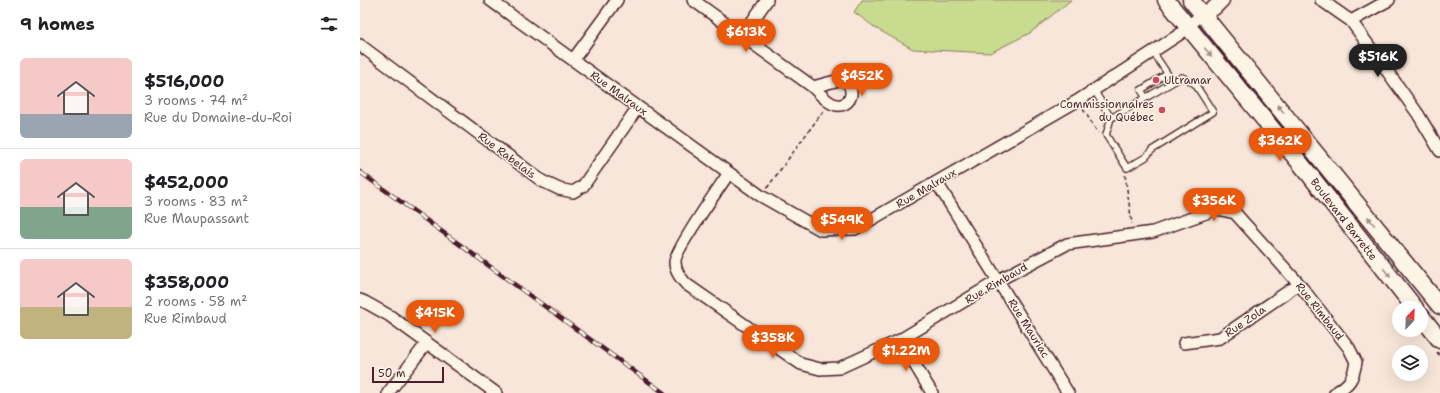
<!DOCTYPE html>
<html lang="en">
<head>
<meta charset="utf-8">
<style>
  :root { --surface:#fff; --page:#f6f6f6; --text:#202124; --muted:#757577; --line:#e0e0e0; --accent:#ea580c }
  body { margin:0; font-family:"Shantell Sans",sans-serif; background:var(--page); color:var(--text); height:100vh; display:flex; flex-direction:column; font-size:15px; white-space:nowrap }
  * { box-sizing:border-box; margin:0 }
  p { font-size:13px; color:var(--muted) }
  .icon { flex:none; width:22px; height:22px; fill:none; stroke:currentColor; stroke-width:2; stroke-linecap:round; stroke-linejoin:round }
  .map { position:relative; flex:1; overflow:hidden }
  .side { display:flex; flex-direction:column; background:var(--surface); width:360px }
  .side>* { flex:none }
  .needle { width:26px; rotate:23deg }
  .controls { position:absolute; left:1032px; top:301px; display:grid; gap:8px }
  .controls a { display:grid; place-items:center; width:36px; height:36px; border-radius:50%; background:var(--surface); box-shadow:0 4px 16px #0002; font-size:20px }
  .scale { position:absolute; left:12px; bottom:10px; width:72px; box-sizing:border-box; padding-left:4px; border:2px solid #4a1f2b; border-top:0; font-size:11px; line-height:14px; white-space:nowrap; color:#4a1f2b; -webkit-text-stroke:3px #fcf5e5; paint-order:stroke }
  .price { position:absolute; translate:-50% -34px; padding:0 9px; border-radius:14px; background:var(--accent); color:#fff; font-size:13px; line-height:26px; filter:drop-shadow(0 1px 2px #0008) }
  .price::after { content:''; position:absolute; left:50%; top:24px; width:12px; height:9px; margin-left:-6px; background:inherit; clip-path:polygon(0 0,100% 0,50% 100%) }
  .price.current { background:#222; color:#fff }
  ul { padding:0; list-style:none }
  li { display:flex; align-items:center; gap:12px; height:100px; padding:0 20px }
  li+li { border-top:1px solid var(--line) }
  li span { display:grid; place-items:center; flex:none; width:112px; height:80px; border-radius:6px; color:#555 }
  li>.icon { margin-inline-start:auto }
  span .icon { width:48px; height:48px; fill:#fffc; stroke-width:1 }
  li b { font-size:17px }
  h2 { display:flex; justify-content:space-between; align-items:center; height:48px; padding:0 20px; font-size:17px }
  main { display:flex; flex:1; min-height:0 }
  .map>svg:first-child { display:block }
  .green { fill:#c9db8f; stroke:#8a7d5d }
  .lines { fill:none; stroke-linecap:round; stroke-linejoin:round }
  .service-casing { stroke:#4a1f2b; stroke-width:8 }
  .minor-casing { stroke:#4a1f2b; stroke-width:14 }
  .tertiary-casing { stroke:#4a1f2b; stroke-width:17 }
  .secondary-casing { stroke:#4a1f2b; stroke-width:19 }
  .path { stroke:#4a1f2b; stroke-width:1.5; stroke-dasharray:4 3; stroke-linecap:butt }
  .service { stroke:#fcf5e5; stroke-width:5.5 }
  .minor { stroke:#fcf5e5; stroke-width:11 }
  .tertiary { stroke:#fcf5e5; stroke-width:14 }
  .secondary { stroke:#fcf5e5; stroke-width:16 }
  .rail-casing { stroke:#4a1f2b; stroke-width:4.5 }
  .rail { stroke:#fcf5e5; stroke-width:3; stroke-dasharray:9; stroke-linecap:butt }
  .oneway { fill:#a38a88 }
  .poi-dot { fill:#d1495b; stroke:#fcf5e5; stroke-width:1.5 }
  .labels { text-anchor:middle; stroke-width:3; stroke-linejoin:round; paint-order:stroke }
  .poi-label { font-size:11px; fill:#4a1f2b; stroke:#fcf5e5; text-anchor:start }
  .street-label { font-size:11px; fill:#4a1f2b; stroke:#fcf5e5 }
</style>
</head>
<body>
<main>
<section class="side">
<h2>9 homes<svg class="icon" aria-label="filters" viewBox="0 0 24 24"><path d="M4 7h16M4 17h16"/><circle cx="9" cy="7" r="2"/><circle cx="15" cy="17" r="2"/></svg></h2>
<ul>
<li><span style="background:linear-gradient(#f6c9c9 70%,#9aa5b1 0)"><svg class="icon" aria-label="home" viewBox="0 0 24 24"><path d="M3 11l9-7 9 7M6 9v11h12V9"/></svg></span><div><b>$516,000</b><p>3 rooms · 74 m²</p><p>Rue du Domaine-du-Roi</p></div></li>
<li><span style="background:linear-gradient(#f6c9c9 60%,#7fa58c 0)"><svg class="icon" aria-label="home" viewBox="0 0 24 24"><path d="M3 11l9-7 9 7M6 9v11h12V9"/></svg></span><div><b>$452,000</b><p>3 rooms · 83 m²</p><p>Rue Maupassant</p></div></li>
<li><span style="background:linear-gradient(#f6c9c9 60%,#c2b280 0)"><svg class="icon" aria-label="home" viewBox="0 0 24 24"><path d="M3 11l9-7 9 7M6 9v11h12V9"/></svg></span><div><b>$358,000</b><p>2 rooms · 58 m²</p><p>Rue Rimbaud</p></div></li>
</ul>
</section>
<div class="map">
<svg width="1080" height="393" viewBox="0 0 1080 393">
  <rect width="100%" height="100%" fill="#f7e6d9"/>
  <filter id="ink" filterUnits="userSpaceOnUse"><feTurbulence type="fractalNoise" baseFrequency=".025" numOctaves="2"/><feDisplacementMap in="SourceGraphic" scale="8" xChannelSelector="R" yChannelSelector="G"/><feConvolveMatrix kernelMatrix="1 2 1 2 8 2 1 2 1" color-interpolation-filters="sRGB"/></filter>
  <g filter="url(#ink)">
    <path class="green" d="M502,0h209l-41,33 -40,20 -77,-4 -36,-20 -23,-17z"/>
    <g class="lines">
      <defs>
        <path id="service" d="M734,90l17,28 62,-36 -20,-30
          M786,98l-5,-8 26,-16
          M751,118l-5,17 21,33 19,-11 6,-7 61,-38 -18,-28 -13,-7 -9,5"/>
        <path id="minor" d="M130,0l271,196 60,34 34,-1 222,-128 103,-67 22,-20
          M333,0l120,87c6,6 13,14 20,17 16,6 26,-14 10,-25l-30,8
          M961,0l30,21 67,93 22,37
          M991,21l38,-21
          M382,36l25,-36
          M0,45l182,136 17,8 14,3 10,-6 55,-79
          M213,60l44,-60
          M369,173c-9,13 -55,79 -54,89 0,9 5,15 11,22l115,80 19,5 19,-1 61,-28 99,-60 68,-36 86,-12 64,-23 18,4 64,71 50,64 7,14c-3,17 -6,22 -21,31
          M577,183l131,210
          M0,300l5,2 25,14 106,77
          M540,340l32,53
          M824,343l36,-5 79,-54
          M28,393l39,-50"/>
        <path id="tertiary" d="M842,14l12,-6 8,-8"/>
        <path id="secondary" d="M806,0l143,174 106,134
          M831,0l249,306
          M1061,316l19,24"/>
      </defs>
      <use href="#service" class="service-casing"/>
      <use href="#minor" class="minor-casing"/>
      <use href="#tertiary" class="tertiary-casing"/>
      <use href="#secondary" class="secondary-casing"/>
      <path class="path" d="M723,109l15,24
        M765,175l7,49
        M407,188l57,-78
        M1077,352l3,4"/>
      <use href="#service" class="service"/>
      <use href="#minor" class="minor"/>
      <use href="#tertiary" class="tertiary"/>
      <use href="#secondary" class="secondary"/>
      <defs>
        <path id="rail" d="M0,172l304,221"/>
      </defs>
      <use href="#rail" class="rail-casing"/>
      <use href="#rail" class="rail"/>
    </g>
    <defs><path id="oneway-solid" d="M-6-.8H1V-3.2L6.5 0L1 3.2V.8H-6Z"/></defs>
    <g class="oneway">
      <use href="#oneway-solid" transform="translate(848 52) rotate(50)"/>
      <use href="#oneway-solid" transform="translate(921 109) rotate(-129)"/>
      <use href="#oneway-solid" transform="translate(1011 221) rotate(-129)"/>
      <use href="#oneway-solid" transform="translate(1027 273) rotate(52)"/>
    </g>
  </g>
  <g class="poi-dot">
    <circle cx="796" cy="80" r="4"/>
    <circle cx="802" cy="110" r="4"/>
  </g>
  <g class="labels">
    <g class="poi-label">
      <text x="804" y="84">Ultramar</text>
      <text x="794" y="108" text-anchor="end">Commissionnaires<tspan x="794" dy="13">du Québec</tspan></text>
    </g>
    <g class="street-label">
      <text transform="translate(259 93) rotate(36)" y="4">Rue Malraux</text>
      <text transform="translate(147 155) rotate(37)" y="4">Rue Rabelais</text>
      <text transform="translate(566 188) rotate(-30)" y="4">Rue Malraux</text>
      <text transform="translate(984 219) rotate(52)" y="4">Boulevard Barrette</text>
      <text transform="translate(636 283) rotate(-30)" y="4">Rue Rimbaud</text>
      <text transform="translate(960 311) rotate(52)" y="4">Rue Rimbaud</text>
      <text transform="translate(885 321) rotate(-34)" y="4">Rue Zola</text>
      <text transform="translate(669 328) rotate(58)" y="4">Rue Mauriac</text>
    </g>
  </g>
</svg>
<div class="controls">
<a><svg class="needle" viewBox="-14 -14 28 28"><path d="M0-13l5 13h-10z" fill="#e53935"/><path d="M0 13l5-13h-10z" fill="#757577"/></svg></a>
<a><svg class="icon" aria-label="layers" viewBox="0 0 24 24"><path d="M12 4l9 5-9 5-9-5zM3 14l9 5 9-5"/></svg></a>
</div>
<div class="scale">50 m</div>
<b class="price" style="left:386px;top:53px">$613K</b>
<b class="price current" style="left:1018px;top:78px">$516K</b>
<b class="price" style="left:502px;top:97px">$452K</b>
<b class="price" style="left:920px;top:162px">$362K</b>
<b class="price" style="left:854px;top:222px">$356K</b>
<b class="price" style="left:482px;top:241px">$549K</b>
<b class="price" style="left:75px;top:334px">$415K</b>
<b class="price" style="left:413px;top:359px">$358K</b>
<b class="price" style="left:546px;top:372px">$1.22M</b>
</div>
</main>
</body>
</html>
